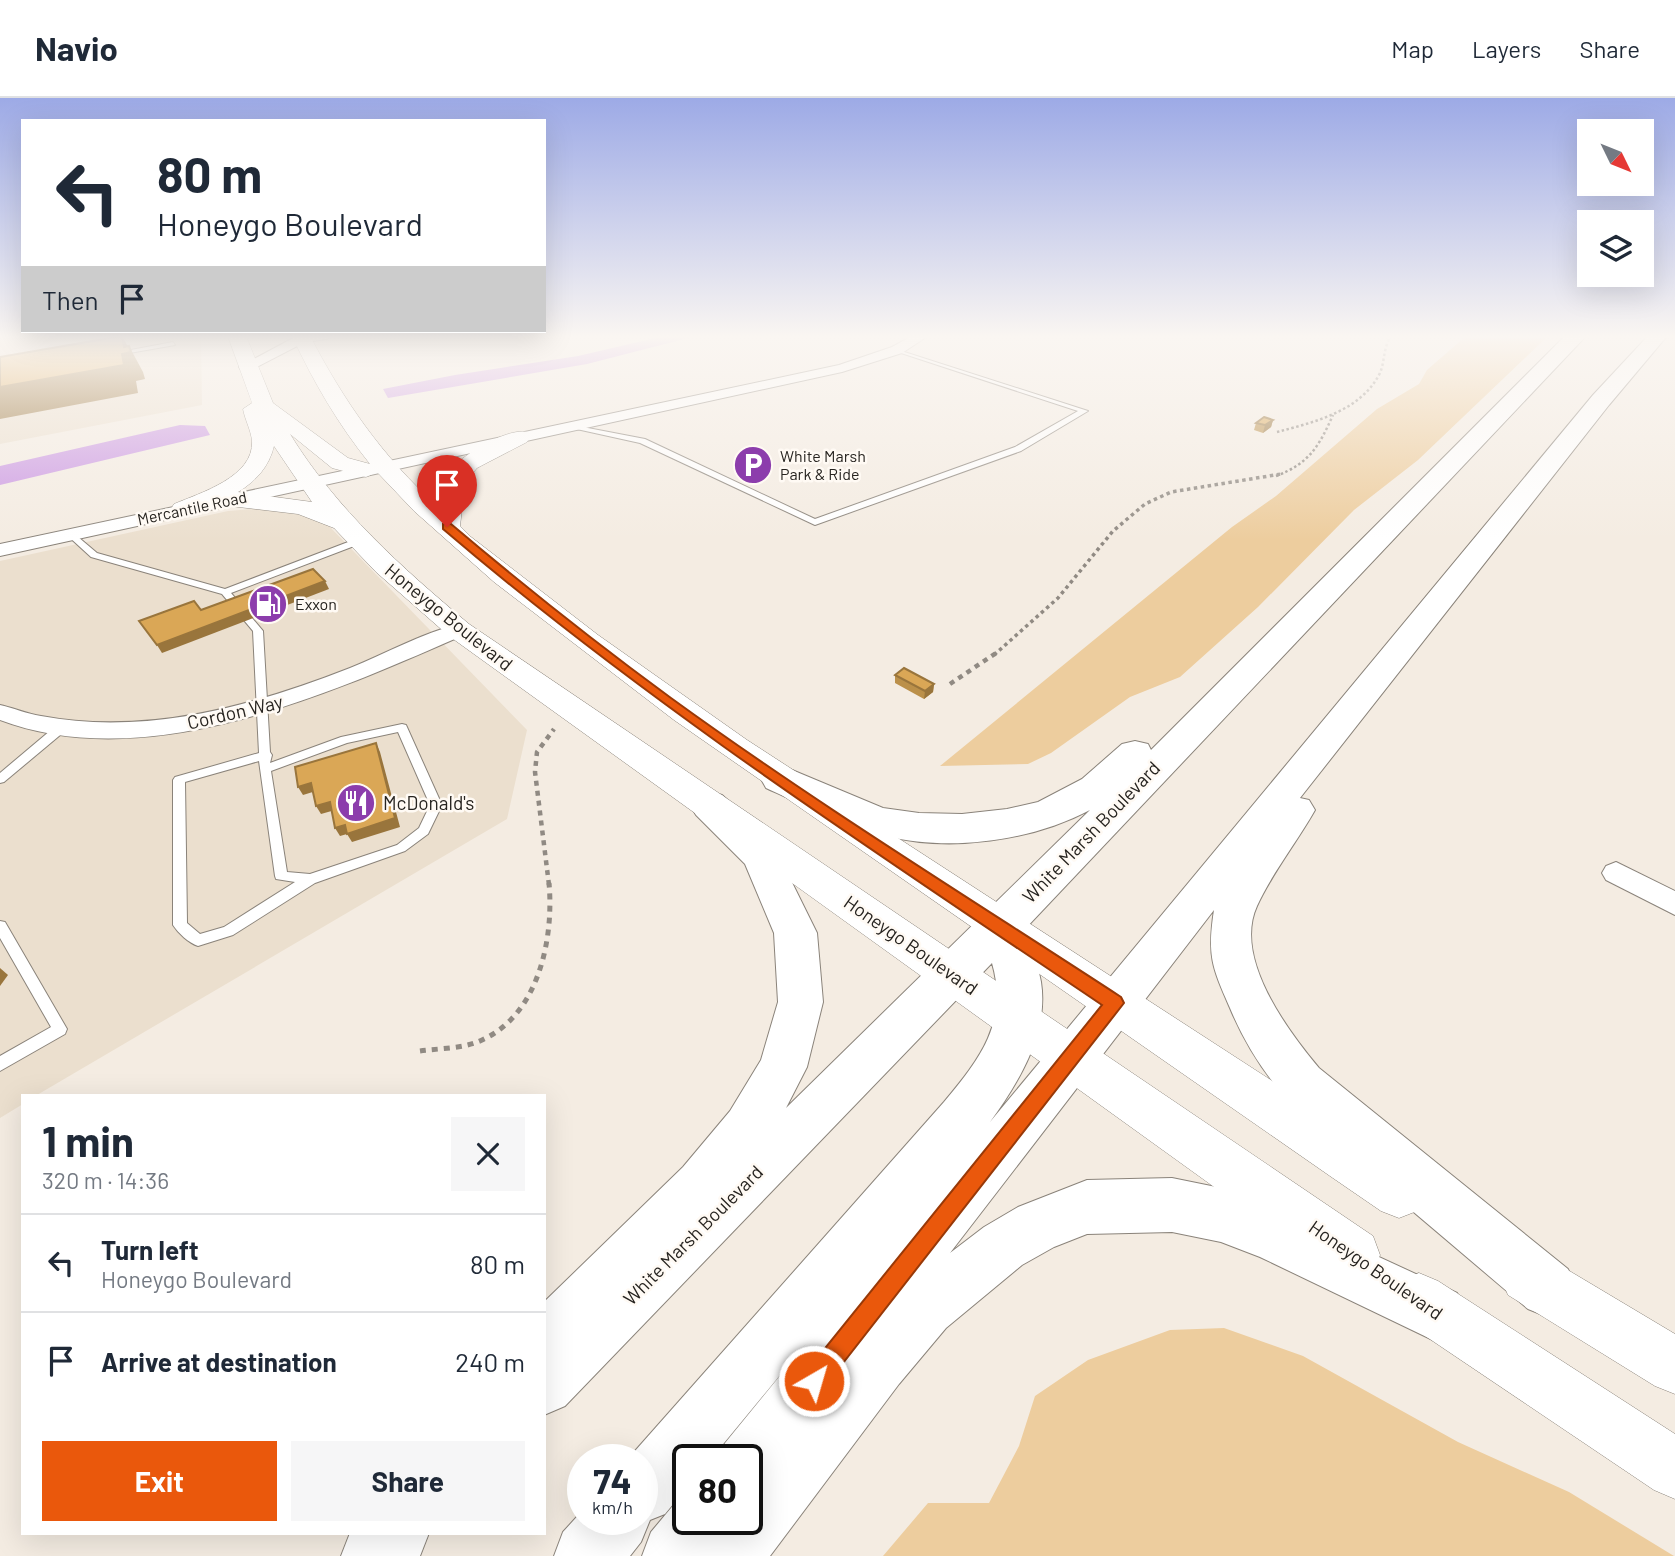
<!DOCTYPE html>
<meta charset="utf-8">
<style>
body{margin:0;font-family:Barlow,sans-serif;background:#f6f6f7;color:#1f2937;height:100vh;display:flex;flex-direction:column;font-size:26px;white-space:nowrap}
*{box-sizing:border-box;margin:0}
p{font-size:23px;color:#747a83}
.icon{flex:none;width:38px;height:38px;fill:none;stroke:currentColor;stroke-width:2;stroke-linecap:round;stroke-linejoin:round}
.map{position:relative;flex:1;overflow:hidden}
.details{position:absolute;left:21px;top:996px;width:525px;height:441px;display:flex;flex-direction:column;background:#fff;border-radius:0px;box-shadow:0 7px 28px #0002}
.details>*{flex:none}
.banner{position:absolute;left:21px;top:21px;width:525px;height:214px;border-radius:0px;box-shadow:0 7px 28px #0002;background:#fff;color:#1f2937;overflow:hidden}
.needle{width:46px;rotate:133deg}
.controls{position:absolute;left:1577px;top:21px;display:grid;gap:14px}
.controls a{display:grid;place-items:center;width:77px;height:77px;border-radius:0px;background:#fff;box-shadow:0 7px 28px #0002;font-size:35px}
.speed{position:absolute;left:567px;top:1346px;display:flex;gap:14px;font-size:35px;font-weight:700;text-align:center}
.speed>*{display:grid;place-content:center;width:91px;height:91px;border-radius:50%;background:#fff;box-shadow:0 7px 28px #0002;line-height:1}
.speed small{font-size:18px;font-weight:400}
.speed .limit{border:4px solid #111;border-radius:10px;background:#fff;color:#111}
.pin{position:absolute;display:grid;place-items:center;width:60px;height:60px;color:#fff;margin:-72px -30px;border-radius:50% 50% 50% 0;rotate:-45deg;box-shadow:0 0 7px #0007}
.pin .icon{rotate:45deg}
.me{position:absolute;width:77px;margin:-38px;rotate:38deg;stroke-linejoin:round;filter:drop-shadow(0 0 5px #0008)}
.turn{display:flex;align-items:center;gap:24px;height:147px;padding:0 21px;font-size:32px}
.turn .icon{width:91px;height:91px;stroke-width:2.5}
.turn b{display:block;font-size:49px;line-height:60px}
.then{display:flex;align-items:center;height:66px;padding:0 21px;background:#0003;gap:14px;font-size:26px}
.round{display:grid;place-items:center;flex:none;width:74px;height:74px;border-radius:0px;background:#f6f6f7}
.overview{display:flex;align-items:center;justify-content:space-between;height:119px;padding:0 21px}
h1{font-size:42px;font-weight:700;line-height:52px}
.cta{display:flex;gap:14px;margin-top:auto;padding:14px 21px}
.cta a{flex:1;height:80px;border-radius:0px;background:#ea580c;color:#fff;font-size:28px;font-weight:700;line-height:80px;text-align:center}
.cta a+a{background:#f6f6f7;color:#1f2937}
ul{padding:0;list-style:none}
li{display:flex;align-items:center;gap:21px;height:98px;padding:0 21px;border-top:2px solid #e0e1e3}
li div{flex:1}
li b{display:block;font-size:26px}
li em{font-style:normal}
header{display:flex;align-items:center;gap:42px;box-sizing:border-box;height:98px;padding:0 35px;background:#fff;border-bottom:2px solid #e0e1e3}
header strong{font-size:33px}
nav{display:flex;gap:38px;margin-inline-start:auto;font-size:24px}
.map>svg:first-child{display:block}
.built{fill:#ebdfce}
.green{fill:#edcd9e}
.water{fill:#cc9ae3}
.lines{fill:none;stroke-linecap:round;stroke-linejoin:round}
.lane-casing{stroke:#8a837a;stroke-width:2}
.street-casing{stroke:#8a837a;stroke-width:2}
.secondary-casing{stroke:#8a837a;stroke-width:1}
.highway-casing{stroke:#8a837a;stroke-width:2}
.path-far3{stroke:#908a83;stroke-width:2.5;stroke-dasharray:2.5 2.5;stroke-linecap:butt}
.path-far2{stroke:#908a83;stroke-width:3.5;stroke-dasharray:3.5 3.5;stroke-linecap:butt}
.path-far1{stroke:#908a83;stroke-width:4.5;stroke-dasharray:5 5;stroke-linecap:butt}
.path{stroke:#908a83;stroke-width:5;stroke-dasharray:6 6;stroke-linecap:butt}
.lane{fill:#fff;fill-rule:evenodd}
.street{fill:#fff;fill-rule:evenodd}
.secondary{fill:#fff;fill-rule:evenodd}
.highway{fill:#fff;fill-rule:evenodd}
.wall{fill:#bb904a}
.shaded-wall{fill:#99753c}
.building{fill:#daa756;stroke:#99753c;stroke-width:2}
.route{fill:#ea580c;stroke:#983908;stroke-width:2}
.labels{text-anchor:middle;stroke-width:5;stroke-linejoin:round;paint-order:stroke}
.far-poi-label{font-size:16px;fill:#272420;stroke:#fffaf4;text-anchor:start}
.far-street-label{font-size:16px;fill:#272420;stroke:#fffaf4}
.street-label{font-size:19px;fill:#272420;stroke:#fffaf4}
.poi-label{font-size:19px;fill:#272420;stroke:#fffaf4;text-anchor:start}
</style>
<header>
<strong>Navio</strong>
<nav><a>Map</a><a>Layers</a><a>Share</a></nav>
</header>
<div class="map">
<svg width="1675" height="1458" viewBox="0 0 1675 1458">
<rect width="100%" height="100%" fill="#f4ece2"/>
<!-- built -->
<g class="built">
<path d="M 0,238 L 201,238 L 202,307 L 0,346 Z"/>
<path d="M 253,411 L 284,412 L 316,421 L 330,429 L 527,632 L 507,721 L 37,997 L 23,998 L 23,1006 L 0,1020 L 0,463 L 228,413 Z"/>
</g>
<!-- green -->
<g class="green">
<path d="M 1466,238 L 1548,238 L 1418,362 L 1354,412 L 1258,509 L 1180,579 L 1130,599 L 1051,655 L 1028,666 L 940,668 L 1232,429 L 1276,398 L 1377,311 L 1419,286 L 1427,272 Z"/>
<path d="M 1224,1230 L 1303,1258 L 1458,1344 L 1569,1394 L 1674,1458 L 883,1458 L 928,1405 L 989,1405 L 1019,1348 L 1035,1298 L 1088,1262 L 1170,1232 Z"/>
</g>
<!-- water -->
<g class="water">
<path d="M 664,238 L 696,238 L 587,266 L 388,300 L 383,291 L 455,277 L 578,258 Z"/>
<path d="M 180,327 L 205,328 L 210,337 L 0,387 L 0,368 Z"/>
</g>
<g class="lines">
<!-- lane casing -->
<g class="lane-casing">
<g id="lane">
<path d="M 173,244 L 175,247 L 118,257 L 115,255 Z"/>
<path d="M 895,251 L 1088,313 L 1021,353 L 815,427 L 640,345 L 563,328 L 567,326 L 645,341 L 815,421 L 1015,349 L 1078,313 L 895,253 Z"/>
<path d="M 71,433 L 97,455 L 225,491 L 356,441 L 362,441 L 362,445 L 231,495 L 263,533 L 270,654 L 272,657 L 270,665 L 341,639 L 402,626 L 406,627 L 442,707 L 428,736 L 405,753 L 315,785 L 233,837 L 198,848 C 189,845 178,835 173,827 L 173,682 L 175,679 L 259,655 L 253,533 L 222,496 L 91,459 L 68,438 L 67,436 ZM 398,634 L 430,707 L 419,730 L 397,747 L 310,776 L 287,774 L 271,673 L 347,645 ZM 259,663 L 275,778 L 276,781 L 295,784 L 224,829 L 200,836 L 187,825 L 185,684 Z"/>
<path d="M 61,626 L 67,630 L 65,633 L 4,684 L 0,685 L 0,675 L 57,627 Z"/>
<path d="M 0,823 L 5,824 L 67,931 L 65,936 L 0,973 L 0,958 L 51,929 L 0,840 Z"/>
</g>
</g>
<!-- street casing -->
<g class="street-casing">
<g id="street">
<path d="M 297,238 L 329,238 L 327,241 L 305,244 L 251,272 L 241,272 L 239,269 Z"/>
<path d="M 912,238 L 928,238 L 902,255 L 842,274 L 0,458 L 0,446 L 839,267 L 892,249 Z"/>
<path d="M 459,526 L 466,528 L 470,532 L 466,536 C 331,595 148,678 0,622 L 0,607 C 14,610 27,616 41,618 C 146,638 253,608 350,570 C 385,556 422,535 459,526 Z"/>
<path d="M 1616,764 L 1675,793 L 1675,817 L 1606,782 L 1602,775 L 1606,768 Z"/>
</g>
</g>
<!-- secondary casing -->
<g class="secondary-casing">
<g id="secondary">
<path d="M 228,238 L 246,238 L 273,305 L 348,360 L 370,366 C 338,326 314,285 292,238 L 310,238 C 344,303 382,358 437,408 C 439,400 438,388 442,381 C 453,362 506,329 527,334 L 530,339 L 527,344 L 477,370 L 465,384 L 460,428 L 471,439 L 598,537 L 747,642 L 1417,1077 L 1424,1095 L 1417,1113 L 1399,1120 L 1381,1113 L 1330,1078 L 674,622 L 494,484 L 414,413 L 377,374 L 366,379 L 332,370 L 290,336 C 337,412 401,469 469,526 L 1373,1138 L 1380,1157 L 1373,1176 L 1354,1183 L 1335,1176 L 449,538 L 376,474 L 334,430 L 298,416 L 230,408 L 220,404 C 205,411 190,420 174,416 L 171,411 L 174,406 C 200,395 254,379 252,343 C 251,332 245,322 243,311 L 252,305 ZM 274,348 L 312,404 L 238,394 C 256,383 269,369 274,348 Z"/>
<path d="M 1527,1151 L 1546,1159 L 1675,1236 L 1675,1296 L 1655,1288 L 1508,1197 L 1500,1178 L 1508,1159 Z"/>
<path d="M 1419,1175 L 1438,1183 L 1675,1336 L 1675,1401 L 1654,1392 L 1400,1221 L 1392,1202 L 1400,1183 Z"/>
</g>
</g>
<!-- highway casing -->
<g class="highway-casing">
<g id="highway">
<path d="M 1565,238 L 1586,238 L 1024,832 C 1030,849 1038,866 1041,884 C 1049,935 1019,984 990,1024 L 1593,297 L 1648,238 L 1667,238 L 1609,307 L 1300,700 L 1309,702 L 1315,712 C 1297,744 1272,775 1257,808 C 1233,860 1288,933 1319,970 L 1568,1171 L 1576,1191 L 1568,1211 L 1548,1219 L 1528,1211 C 1484,1174 1441,1137 1397,1100 C 1326,1040 1267,999 1230,910 C 1212,869 1207,858 1214,812 L 950,1155 L 984,1129 L 1018,1109 L 1087,1082 L 1172,1080 L 1221,1090 L 1275,1111 L 1457,1195 L 1466,1215 L 1457,1235 L 1437,1244 L 1260,1159 L 1221,1144 L 1172,1134 L 1087,1136 L 1054,1149 L 1022,1167 L 946,1230 L 899,1286 L 770,1458 L 642,1458 L 651,1434 L 681,1398 L 688,1395 L 688,1421 L 747,1421 L 747,1362 L 718,1362 L 725,1345 L 809,1242 L 710,1362 L 688,1362 L 688,1388 L 665,1416 L 650,1422 L 641,1444 L 630,1458 L 554,1458 L 563,1434 L 583,1412 L 583,1421 L 642,1421 L 642,1362 L 627,1362 L 944,1004 C 980,961 1009,924 992,865 L 565,1308 L 544,1317 L 544,1204 L 683,1069 L 730,1013 L 761,962 L 778,904 L 774,835 L 745,766 L 696,717 L 690,707 L 696,697 L 709,694 L 722,697 L 771,742 L 817,835 L 823,904 L 807,969 L 786,1010 L 1090,712 C 1031,743 951,754 886,738 C 844,727 805,708 766,690 L 761,681 L 766,672 L 779,668 L 792,672 L 883,710 L 919,715 L 962,716 L 1007,711 L 1038,704 L 1082,681 L 1122,646 L 1135,643 L 1148,646 L 1151,652 Z"/>
<path d="M 350,1435 L 429,1435 L 420,1458 L 341,1458 Z"/>
</g>
</g>
<!-- path-far3 -->
<g class="path-far3">
<path d="M 1277,334 C 1315,324 1361,313 1380,275 C 1385,263 1383,250 1391,238"/>
<path d="M 1276,378 C 1310,365 1319,348 1333,317"/>
</g>
<!-- path-far2 -->
<path class="path-far2" d="M 994,557 L 1058,500 L 1113,433 L 1145,406 L 1171,394 L 1281,376"/>
<!-- path-far1 -->
<g class="path-far1">
<path d="M 950,586 L 996,555"/>
<path d="M 549,787 L 535,674 L 537,654 L 554,631"/>
</g>
<!-- path -->
<path class="path" d="M 420,953 C 441,950 465,951 484,941 C 539,915 554,840 549,785"/>
<!-- lane -->
<use href="#lane" class="lane"/>
<!-- street -->
<use href="#street" class="street"/>
<!-- secondary -->
<use href="#secondary" class="secondary"/>
<!-- highway -->
<use href="#highway" class="highway"/>
</g>
<!-- wall -->
<g class="wall">
<path d="M 1273,322 L 1271,329 L 1263,335 L 1254,332 L 1256,325 Z"/>
<path d="M 895,577 L 934,586 L 933,594 L 924,601 L 895,585 Z"/>
</g>
<!-- shaded-wall -->
<g class="shaded-wall">
<path d="M 122,238 L 131,254 L 129,248 L 143,274 L 145,281 L 136,283 L 138,295 L 0,321 L 0,289 L 122,256 Z"/>
<path d="M 1273,322 L 1271,329 L 1263,335 L 1265,327 Z"/>
<path d="M 325,483 L 329,491 L 162,555 L 157,547 Z"/>
<path d="M 934,586 L 933,594 L 924,601 L 925,593 Z"/>
<path d="M 376,645 L 380,654 L 400,729 L 352,744 L 347,736 L 340,738 L 335,730 L 345,727 Z"/>
<path d="M 311,685 L 316,693 L 303,697 L 298,689 Z"/>
<path d="M 330,704 L 335,712 L 321,716 L 316,708 Z"/>
<path d="M 0,870 L 8,877 L 0,888 Z"/>
</g>
<!-- building -->
<g class="building">
<path d="M 122,238 L 124,249 L 129,248 L 131,254 L 122,256 L 124,267 L 0,289 L 0,259 Z"/>
<path d="M 1264,319 L 1273,322 L 1265,327 L 1256,325 Z"/>
<path d="M 313,471 L 325,483 L 157,547 L 139,523 L 194,503 L 201,512 Z"/>
<path d="M 904,570 L 934,586 L 925,593 L 895,577 Z"/>
<path d="M 376,645 L 395,720 L 347,736 L 345,727 L 335,730 L 330,704 L 316,708 L 311,685 L 298,689 L 295,669 Z"/>
</g>
<!-- sky -->
<linearGradient id="sky" x2="0" y2="1"><stop stop-color="#9daae6"/><stop offset="0.54" stop-color="#faf6f2"/><stop offset="1" stop-color="#faf6f2" stop-opacity="0"/></linearGradient>
<rect width="1675" height="442" fill="url(#sky)"/>
<!-- route -->
<path class="route" d="M 443,426 L 451,426 C 523,487 596,545 671,600 C 817,706 971,801 1121,899 L 1124,905 L 822,1292 L 814,1296 L 805,1292 L 801,1283 L 805,1275 L 1102,907 C 877,755 650,608 443,431 Z"/>
<!-- icons -->
<defs>
<g id="parking-disc" transform="scale(2.0125)"><circle r="9.5" fill="#8c3dac" stroke="#fffaf4"/><path d="M-3.5-5.5H1a3.5 3.5 0 0 1 0 7H-1V5.5H-3.5ZM-1-3.4V-.6H.8a1.4 1.4 0 0 0 0-2.8Z" fill="#fff"/></g>
<g id="fuel-disc" transform="scale(2.0125)"><circle r="9.5" fill="#8c3dac" stroke="#fffaf4"/><path d="M-5.5-6h7V0h2V4h1.3V-2.5L3-4.5l.8-.8L6-3V5H2.5V1h-1V6h-7ZM-4.2-4.7v3.2H.2V-4.7Z" fill="#fff"/></g>
<g id="restaurant-disc" transform="scale(2.0125)"><circle r="9.5" fill="#8c3dac" stroke="#fffaf4"/><path d="M-5-6h1v4h1v-4h1v4h1v-4h1v5L-1.5 .5V6h-2V.5L-5-1ZM5-6V6H3V1.5H1.5Q1.5-4 5-6Z" fill="#fff"/></g>
</defs>
<g fill-rule="evenodd">
<use href="#parking-disc" x="753" y="367"/>
<use href="#fuel-disc" x="268" y="506"/>
<use href="#restaurant-disc" x="356" y="705"/>
</g>
<g class="labels">
<!-- far-poi labels -->
<g class="far-poi-label">
<text x="780" y="364">White Marsh<tspan x="780" dy="18">Park &amp; Ride</tspan></text>
<text x="295" y="512">Exxon</text>
</g>
<!-- far-street labels -->
<g class="far-street-label">
<text transform="translate(192 410) rotate(-12)" y="6">Mercantile Road</text>
</g>
<!-- street labels -->
<g class="street-label">
<text transform="translate(449 519) rotate(39)" y="7">Honeygo Boulevard</text>
<text transform="translate(235 614) rotate(-13)" y="7">Cordon Way</text>
<text transform="translate(1091 734) rotate(-46)" y="7">White Marsh Boulevard</text>
<text transform="translate(911 847) rotate(35)" y="7">Honeygo Boulevard</text>
<text transform="translate(693 1137) rotate(-45)" y="7">White Marsh Boulevard</text>
<text transform="translate(1376 1172) rotate(35)" y="7">Honeygo Boulevard</text>
</g>
<!-- poi labels -->
<g class="poi-label">
<text x="383" y="712">McDonald's</text>
</g>
</g>
</svg>
<div class="controls">
<a><svg class="needle" viewBox="-14 -14 28 28"><path d="M0-13l5 13h-10z" fill="#e53935"/><path d="M0 13l5-13h-10z" fill="#747a83"/></svg></a>
<a><svg class="icon" aria-label="layers" viewBox="0 0 24 24"><path d="M12 4l9 5-9 5-9-5zM3 14l9 5 9-5"/></svg></a>
</div>
<div class="speed"><div>74<small>km/h</small></div><div class="limit">80</div></div>
<div class="pin" style="left:447px;top:429px;background:#d93025"><svg class="icon" aria-label="arrive" viewBox="0 0 24 24"><path d="M6 21V4h12l-3 4 3 4H6"/></svg></div>
<svg class="me" style="left:814px;top:1283px" viewBox="-20 -20 40 40"><circle r="17" fill="#ea580c" stroke="#fff" stroke-width="3"/><path d="M0-11L8 9 0 5-8 9z" fill="#fff"/></svg>
<div class="banner">
<div class="turn"><svg class="icon" aria-label="left" viewBox="0 0 24 24"><path d="M17 20v-9H6M10 6l-5 5 5 5"/></svg><div><b>80 m</b>Honeygo Boulevard</div></div>
<div class="then">Then<svg class="icon" aria-label="arrive" viewBox="0 0 24 24"><path d="M6 21V4h12l-3 4 3 4H6"/></svg></div>
</div>
<section class="details">
<div class="overview"><div><h1>1 min</h1><p>320 m · 14:36</p></div><a class="round"><svg class="icon" aria-label="close" viewBox="0 0 24 24"><path d="M6 6l12 12M18 6L6 18"/></svg></a></div>
<ul>
<li><svg class="icon" aria-label="left" viewBox="0 0 24 24"><path d="M17 20v-9H6M10 6l-5 5 5 5"/></svg><div><b>Turn left</b><p>Honeygo Boulevard</p></div><em>80 m</em></li>
<li><svg class="icon" aria-label="arrive" viewBox="0 0 24 24"><path d="M6 21V4h12l-3 4 3 4H6"/></svg><div><b>Arrive at destination</b></div><em>240 m</em></li>
</ul>
<div class="cta"><a>Exit</a><a>Share</a></div>
</section>
</div>
